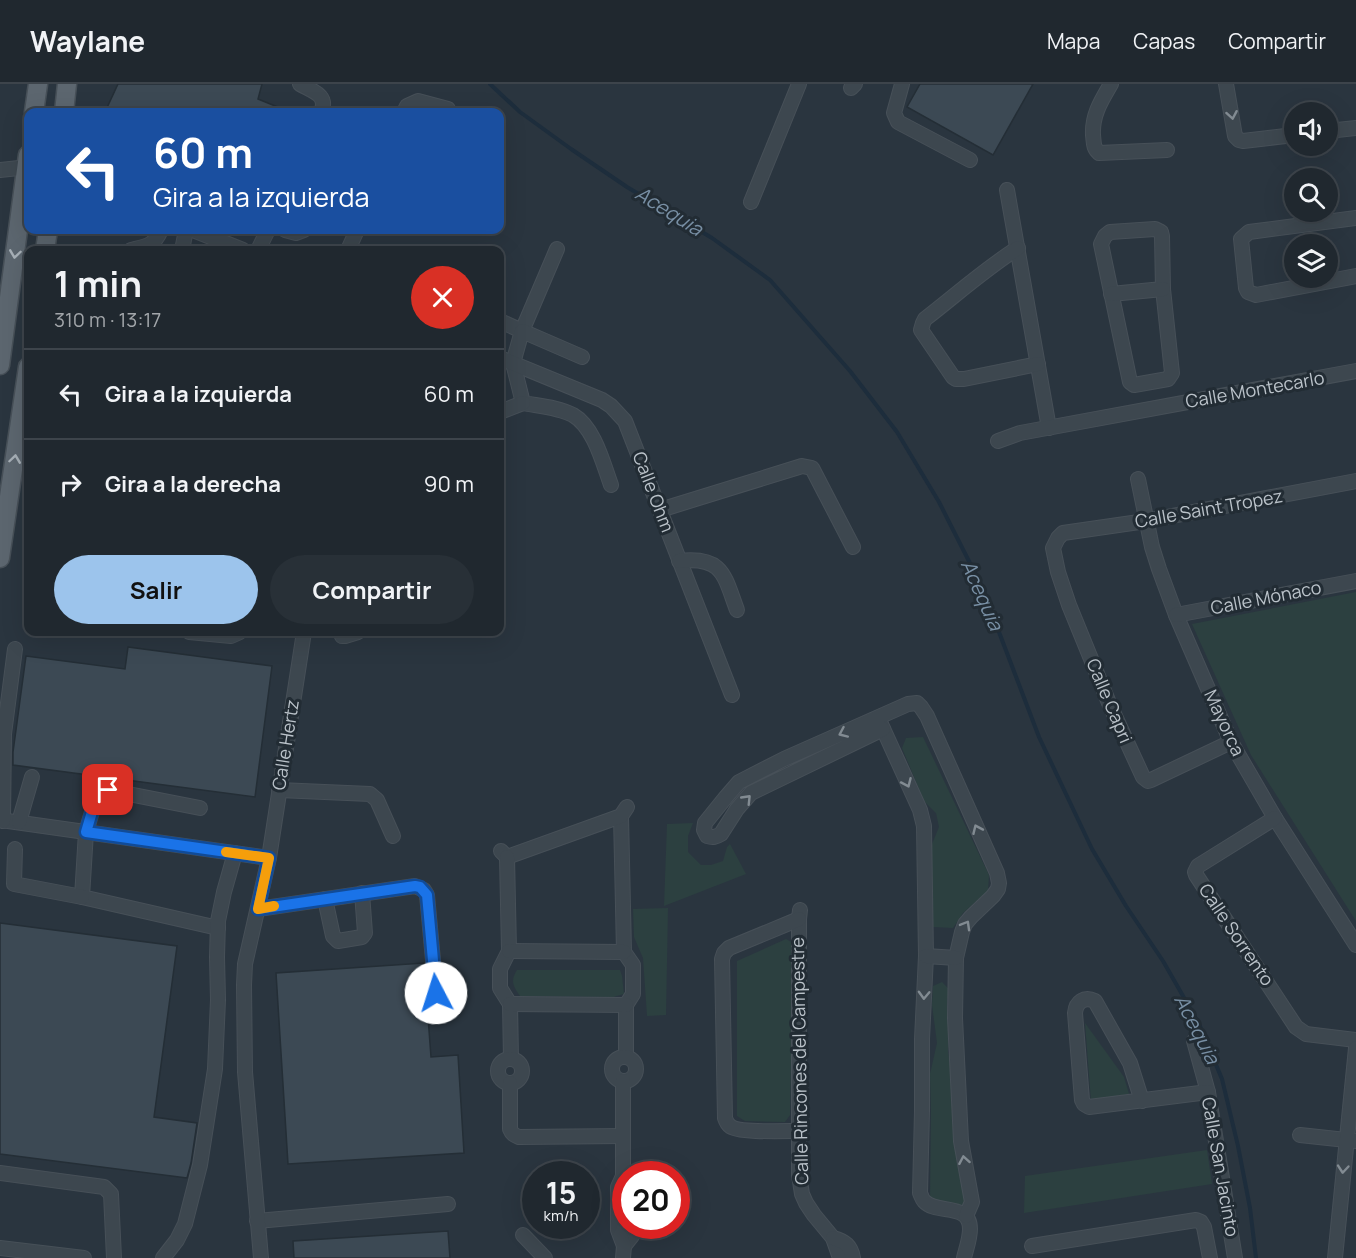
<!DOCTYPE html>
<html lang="es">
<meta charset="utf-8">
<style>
body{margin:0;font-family:Manrope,sans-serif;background:#283037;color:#f1f3f6;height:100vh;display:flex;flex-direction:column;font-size:22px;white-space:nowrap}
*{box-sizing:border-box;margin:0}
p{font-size:20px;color:#a2a6aa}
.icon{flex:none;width:33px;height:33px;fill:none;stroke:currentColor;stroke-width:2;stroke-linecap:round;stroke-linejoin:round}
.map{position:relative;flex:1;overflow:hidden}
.drawer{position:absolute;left:24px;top:162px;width:480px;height:390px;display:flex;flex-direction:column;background:#20282f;border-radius:12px;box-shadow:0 6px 24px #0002,0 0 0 2px #3d444b}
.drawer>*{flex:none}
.hud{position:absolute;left:24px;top:24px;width:480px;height:126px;border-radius:12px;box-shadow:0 6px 24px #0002,0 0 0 2px #3d444b;background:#1a4fa0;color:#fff;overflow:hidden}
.fabs{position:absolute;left:1284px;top:18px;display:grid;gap:12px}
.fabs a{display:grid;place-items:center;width:54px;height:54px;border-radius:50%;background:#20282f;box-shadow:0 6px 24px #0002,0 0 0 2px #3d444b;font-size:30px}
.speed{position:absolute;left:522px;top:1077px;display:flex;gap:12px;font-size:30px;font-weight:700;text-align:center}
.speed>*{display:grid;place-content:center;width:78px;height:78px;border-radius:50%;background:#20282f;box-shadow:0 6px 24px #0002,0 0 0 2px #3d444b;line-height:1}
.speed small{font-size:15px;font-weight:400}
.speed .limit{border:9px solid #d22;background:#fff;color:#111}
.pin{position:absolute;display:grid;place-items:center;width:51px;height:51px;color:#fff;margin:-26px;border-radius:12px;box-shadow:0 3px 9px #0006}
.me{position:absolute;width:66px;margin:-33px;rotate:355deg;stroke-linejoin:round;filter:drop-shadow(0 0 4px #0008)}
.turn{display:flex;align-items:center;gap:21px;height:126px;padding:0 30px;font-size:27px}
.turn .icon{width:78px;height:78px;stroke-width:2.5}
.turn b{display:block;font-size:42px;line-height:51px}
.round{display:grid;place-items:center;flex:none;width:63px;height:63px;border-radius:32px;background:#283037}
.overview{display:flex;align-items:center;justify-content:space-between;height:102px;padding:0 30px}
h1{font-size:36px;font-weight:700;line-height:45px}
.cta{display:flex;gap:12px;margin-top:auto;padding:12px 30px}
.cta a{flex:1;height:69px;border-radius:36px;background:#9cc4ec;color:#111;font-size:24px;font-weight:700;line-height:69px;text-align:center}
.cta a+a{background:#283037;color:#f1f3f6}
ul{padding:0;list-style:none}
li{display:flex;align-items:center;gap:18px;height:90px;padding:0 30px;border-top:2px solid #3d444b}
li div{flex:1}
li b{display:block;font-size:22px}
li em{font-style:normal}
header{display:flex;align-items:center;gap:36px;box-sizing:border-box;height:84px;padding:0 30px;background:#20282f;border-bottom:2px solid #3d444b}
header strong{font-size:28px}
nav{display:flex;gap:33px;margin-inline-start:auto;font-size:21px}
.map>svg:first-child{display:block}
.green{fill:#2c4040}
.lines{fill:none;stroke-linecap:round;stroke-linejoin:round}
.stream{stroke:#1d2d3c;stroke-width:4}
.building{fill:#3c4954;stroke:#242e36;stroke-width:1.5}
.minor-casing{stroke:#475058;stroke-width:16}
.major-casing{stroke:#475058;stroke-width:21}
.minor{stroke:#3d474f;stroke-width:14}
.major{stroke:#5c666f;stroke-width:18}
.oneway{stroke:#828b92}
.oneway2{stroke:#a7b0b7}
.route-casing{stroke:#114b97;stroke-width:15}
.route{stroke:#1a73e8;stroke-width:10}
.slow{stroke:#f59e0b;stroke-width:10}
.labels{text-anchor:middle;stroke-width:6;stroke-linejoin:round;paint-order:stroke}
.street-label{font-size:18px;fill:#bac2c9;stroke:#222c34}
.water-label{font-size:20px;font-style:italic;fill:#788fa4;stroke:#222c34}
</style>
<header>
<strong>Waylane</strong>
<nav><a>Mapa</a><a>Capas</a><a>Compartir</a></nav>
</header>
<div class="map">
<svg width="1356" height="1174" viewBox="0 0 1356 1174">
<rect width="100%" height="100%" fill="#2a353f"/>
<!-- green -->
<g class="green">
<path d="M 1356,508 L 1356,837 L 1251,671 L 1192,540 Z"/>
<path d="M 923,653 L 989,791 L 988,807 L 963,829 L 953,844 L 933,843 L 930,765 L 939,743 L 936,729 L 924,717 L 902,664 L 906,654 Z"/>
<path d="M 693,739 L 688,752 L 688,768 L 701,781 L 711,781 L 723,777 L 727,763 L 730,760 L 746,790 L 664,822 L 667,740 Z"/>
<path d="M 668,824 L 666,931 L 647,932 L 643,874 L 634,853 L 633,825 Z"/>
<path d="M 786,855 L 793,859 L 790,1031 L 785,1038 L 745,1037 L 737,1032 L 737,877 Z"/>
<path d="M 517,886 L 620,886 L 622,892 L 624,910 L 613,913 L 520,912 C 513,902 510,897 517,886 Z"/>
<path d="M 942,898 L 949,905 L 947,920 L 949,951 L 948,968 L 954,1004 L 967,1119 L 958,1122 L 930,1117 L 931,1027 L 930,990 L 937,959 L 932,921 L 933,902 Z"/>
<path d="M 1085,939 L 1124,993 L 1129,1010 L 1091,1017 Z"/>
<path d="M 1207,1066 L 1212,1100 L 1024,1129 L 1025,1092 Z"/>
</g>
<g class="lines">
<!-- stream -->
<path class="stream" d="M 490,0 L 520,28 L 571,65 L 627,103 L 712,154 L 770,196 L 850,287 L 897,348 L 939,418 L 981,501 L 1039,653 L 1092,765 L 1126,822 L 1163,877 L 1199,940 L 1222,995 L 1238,1062 L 1250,1124 L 1256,1174"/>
</g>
<!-- building -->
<g class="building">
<path d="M 118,0 L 262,0 L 258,15 L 290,28 L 105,28 Z"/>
<path d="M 920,0 L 1033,0 L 993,71 L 907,23 Z"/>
<path d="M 128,563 L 272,582 L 255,713 L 13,681 L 13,668 L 26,572 L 125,585 Z"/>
<path d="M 0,839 L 177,862 L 154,1033 L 197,1039 L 191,1079 L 187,1094 L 0,1070 Z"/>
<path d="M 424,879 L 431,973 L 458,971 L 464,1069 L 288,1080 L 276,889 Z"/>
<path d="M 448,1147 L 450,1174 L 294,1174 L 293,1157 Z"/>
</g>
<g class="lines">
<!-- minor casing -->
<g class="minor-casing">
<g id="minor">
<path d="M 300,0 C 312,7 329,11 321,28"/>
<path d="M 902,0 L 894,29 L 898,38 L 970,76"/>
<path d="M 1111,0 C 1101,17 1092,31 1093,51 C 1094,59 1093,64 1099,69 L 1167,66"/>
<path d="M 1226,0 L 1235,52 L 1239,56 L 1243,57 L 1294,51"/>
<path d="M 851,4 L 855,0"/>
<path d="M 404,28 L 407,22 L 418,17 L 448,25"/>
<path d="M 1328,47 L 1356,44"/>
<path d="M 0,86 L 28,83"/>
<path d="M 1007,106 L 1049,344"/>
<path d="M 751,118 L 799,0"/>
<path d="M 1356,134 L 1249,148 L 1241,155 L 1246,204 L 1248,208 L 1256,211 L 1356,192"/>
<path d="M 1155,145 L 1161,148 L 1162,152 L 1163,205 L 1172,289 L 1168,295 L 1134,301 L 1130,298 L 1101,160 L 1105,152 L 1110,148 Z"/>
<path d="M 193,146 L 243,166"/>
<path d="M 285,146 L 296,149 L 304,146"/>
<path d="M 1018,164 C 985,185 956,211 925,235 L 923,239 L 921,246 L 953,293 L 956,295 L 964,295 L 1038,280"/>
<path d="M 131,166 C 147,162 154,162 161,146"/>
<path d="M 182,166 L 186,146"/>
<path d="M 258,166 L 268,146"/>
<path d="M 348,166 L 357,146"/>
<path d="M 1111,210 L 1163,205"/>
<path d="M 500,237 L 522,247 L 557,165"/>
<path d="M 582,273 L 522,247 L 513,279 L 523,319 C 539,322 558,323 573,331 C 594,343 603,379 611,401"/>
<path d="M 500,274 L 602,316 L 611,322 L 625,337 L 732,611"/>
<path d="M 500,328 L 523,319"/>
<path d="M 998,357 L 1020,349 L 1356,287"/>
<path d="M 1138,395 L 1152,463 L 1159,485 L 1176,531 L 1231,658 L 1275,734 L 1356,861"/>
<path d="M 660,426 L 802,382 L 812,384 L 853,463"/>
<path d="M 679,477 C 723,472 724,491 737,526"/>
<path d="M 1176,531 L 1356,497"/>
<path d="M 189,548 L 231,552 L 240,548"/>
<path d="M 340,548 L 342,552 L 345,552 L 358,548"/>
<path d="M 880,638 L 920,726 L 924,742 L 926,872 L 922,955 L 922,1027 L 920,1109 C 921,1111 922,1115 924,1117 C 936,1131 970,1118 970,1145 C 970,1155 966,1165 964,1174"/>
<path d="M 883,645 L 751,709 L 737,725 L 721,750 C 716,753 713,754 707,752 L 704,746 L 705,739 L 726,713 L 739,698 L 784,675 L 908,620 L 917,619 L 921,623 L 927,632 L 997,789 L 999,799 L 998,805 L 993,812 L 971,833 L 965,840 L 962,848 L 956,874 L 955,934 L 961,1057 L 972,1118 L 966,1132"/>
<path d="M 1231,658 L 1151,696 L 1148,697 L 1143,693 L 1109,619 L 1069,521 L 1058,488 L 1053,464 L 1058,454 L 1063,449 L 1146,437 L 1356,397"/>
<path d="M 279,706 L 370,710 L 377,716 L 393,752"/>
<path d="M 200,724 L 108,706 L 104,707 L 97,711 L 86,748 L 82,813 L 218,844"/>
<path d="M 621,732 L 624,868 L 633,881 L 633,910 L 626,921 L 626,973"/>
<path d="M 1275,734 L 1198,782 L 1195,788 L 1196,791 L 1296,943 L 1306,950 L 1356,956"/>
<path d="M 0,736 L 269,774"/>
<path d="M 3,737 L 4,650 L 15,565"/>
<path d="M 19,738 L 32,693"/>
<path d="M 15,765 L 14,800 L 82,813"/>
<path d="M 501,767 L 507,773 L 621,732 L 627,723"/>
<path d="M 507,773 L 509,867 L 500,885 L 500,904 L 510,920 L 511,975"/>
<path d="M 325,815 L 333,852 L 338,857 L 362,853 L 365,849 L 362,809"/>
<path d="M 258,825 L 415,802 L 424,806 L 427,811 L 436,909"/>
<path d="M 800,826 L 799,835 L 799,1091 L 802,1110 L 806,1119 L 814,1131 L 833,1154 L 840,1174"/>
<path d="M 799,835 L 729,864 L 724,869 L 722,875 L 725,1034 C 726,1037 727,1040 730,1042 C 737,1049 786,1047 799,1047"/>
<path d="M 509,867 L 624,868"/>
<path d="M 926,872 L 956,874"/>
<path d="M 510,920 L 626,921"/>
<path d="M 1194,957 L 1208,1008 L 1235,1174"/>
<circle cx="624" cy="985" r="12"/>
<circle cx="510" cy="987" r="12"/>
<path d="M 510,999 L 510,1045 C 512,1050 514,1051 519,1053 L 623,1052"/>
<path d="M 1142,1017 L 1130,979 L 1095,917 C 1084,912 1076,918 1075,929 L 1082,1016 L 1084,1020 L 1089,1023 L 1208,1008"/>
<path d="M 1300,1051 L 1356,1057"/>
<path d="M 0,1089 L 104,1103 L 111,1110 L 114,1174"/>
<path d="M 257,1137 L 448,1120"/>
<path d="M 523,1151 L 545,1174"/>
<path d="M 833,1154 C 845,1157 851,1162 853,1174"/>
<path d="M 624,1162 L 632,1152 L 634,1142"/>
<path d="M 1032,1162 L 1196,1136 L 1201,1138 L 1204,1143 L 1210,1174"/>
<path d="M 0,1164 L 84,1174"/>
<path d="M 163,1174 L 177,1156 L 185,1140 L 200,1081 L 215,985 L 218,916 L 217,873 L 218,837 L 224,808 L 235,769"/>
<path d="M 261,1174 L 245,988 L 244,901 L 245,880 L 269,774 L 304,548"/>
<path d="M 623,1174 L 624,1162 L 618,1146 L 618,1103 L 623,1092 L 623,997"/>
<path d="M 1335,1174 L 1356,964"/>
</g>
</g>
<!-- major casing -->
<g class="major-casing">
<g id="major">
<path d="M 34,28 L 38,0"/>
<path d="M 64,28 L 67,0"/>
<path d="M 45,166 L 48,146"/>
<path d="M 0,281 L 28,71"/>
<path d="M 0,474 L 28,283"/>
</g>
</g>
<!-- minor -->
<use href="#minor" class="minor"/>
<!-- major -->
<use href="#major" class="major"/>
</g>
<!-- one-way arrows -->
<defs><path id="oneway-chevron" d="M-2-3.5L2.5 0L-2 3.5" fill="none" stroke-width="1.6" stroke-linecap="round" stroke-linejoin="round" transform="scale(1.5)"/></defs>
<g class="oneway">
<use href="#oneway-chevron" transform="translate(1232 31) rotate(80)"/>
<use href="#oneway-chevron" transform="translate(843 649) rotate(156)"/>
<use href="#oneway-chevron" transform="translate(907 699) rotate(66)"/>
<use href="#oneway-chevron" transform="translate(747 715) rotate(-46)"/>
<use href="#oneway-chevron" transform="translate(977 745) rotate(-114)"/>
<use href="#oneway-chevron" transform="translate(966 841) rotate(-60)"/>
<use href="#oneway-chevron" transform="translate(924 911) rotate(92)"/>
<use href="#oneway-chevron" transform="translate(964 1076) rotate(-100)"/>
<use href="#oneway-chevron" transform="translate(1343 1085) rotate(95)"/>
</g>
<g class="oneway2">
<use href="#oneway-chevron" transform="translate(15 170) rotate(98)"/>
<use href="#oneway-chevron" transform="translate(15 375) rotate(-82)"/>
</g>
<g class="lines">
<!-- route casing -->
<g class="route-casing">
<path id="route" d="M 108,706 L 97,711 L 86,748 L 269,774 L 258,825 L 415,802 L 420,803 L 427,811 L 436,909"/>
</g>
<!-- route -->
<use href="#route" class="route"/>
<!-- slow -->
<path class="slow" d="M 226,768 L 269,774 L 258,825 L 274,822"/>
</g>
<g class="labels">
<!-- street labels -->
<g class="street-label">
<text transform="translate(1255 306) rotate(-10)" y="6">Calle Montecarlo</text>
<text transform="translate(653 408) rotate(69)" y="6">Calle Ohm</text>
<text transform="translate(1209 425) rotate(-10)" y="6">Calle Saint Tropez</text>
<text transform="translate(1266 514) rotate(-11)" y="6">Calle Mónaco</text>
<text transform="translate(1109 617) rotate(67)" y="6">Calle Capri</text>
<text transform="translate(1224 639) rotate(65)" y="6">Mayorca</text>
<text transform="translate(286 661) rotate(-81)" y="6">Calle Hertz</text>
<text transform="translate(1236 851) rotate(56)" y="6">Calle Sorrento</text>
<text transform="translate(800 977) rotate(-91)" y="6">Calle Rincones del Campestre</text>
<text transform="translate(1220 1083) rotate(80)" y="6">Calle San Jacinto</text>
</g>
<!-- water labels -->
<g class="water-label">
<text transform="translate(669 127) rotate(32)" y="7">Acequia</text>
<text transform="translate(982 511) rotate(66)" y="7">Acequia</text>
<text transform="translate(1197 945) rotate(63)" y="7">Acequia</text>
</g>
</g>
</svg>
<div class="fabs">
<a><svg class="icon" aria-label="sound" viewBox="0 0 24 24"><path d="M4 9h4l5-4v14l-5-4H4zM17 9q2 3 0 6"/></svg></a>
<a><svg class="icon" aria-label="search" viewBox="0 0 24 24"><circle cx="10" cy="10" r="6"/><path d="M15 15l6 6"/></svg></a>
<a><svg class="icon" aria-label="layers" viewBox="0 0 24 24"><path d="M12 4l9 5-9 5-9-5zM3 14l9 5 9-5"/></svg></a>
</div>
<div class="speed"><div>15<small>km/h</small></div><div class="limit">20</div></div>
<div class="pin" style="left:108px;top:706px;background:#d93025"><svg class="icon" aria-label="arrive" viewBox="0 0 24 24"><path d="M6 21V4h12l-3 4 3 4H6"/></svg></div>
<svg class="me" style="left:436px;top:909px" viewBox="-20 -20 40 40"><circle r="19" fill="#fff"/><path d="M0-13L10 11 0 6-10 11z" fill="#1a73e8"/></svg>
<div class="hud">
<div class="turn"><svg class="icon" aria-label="left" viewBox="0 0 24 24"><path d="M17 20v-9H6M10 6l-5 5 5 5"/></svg><div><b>60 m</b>Gira a la izquierda</div></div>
</div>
<section class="drawer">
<div class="overview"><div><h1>1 min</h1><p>310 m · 13:17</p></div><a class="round" style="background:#d93025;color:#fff"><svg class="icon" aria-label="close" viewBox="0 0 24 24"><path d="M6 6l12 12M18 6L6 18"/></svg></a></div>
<ul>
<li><svg class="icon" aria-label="left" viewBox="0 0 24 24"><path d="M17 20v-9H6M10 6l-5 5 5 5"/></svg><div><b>Gira a la izquierda</b></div><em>60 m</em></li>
<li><svg class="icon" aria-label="right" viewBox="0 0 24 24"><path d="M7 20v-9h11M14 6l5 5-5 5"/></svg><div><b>Gira a la derecha</b></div><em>90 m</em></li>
</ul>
<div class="cta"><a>Salir</a><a>Compartir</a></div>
</section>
</div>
